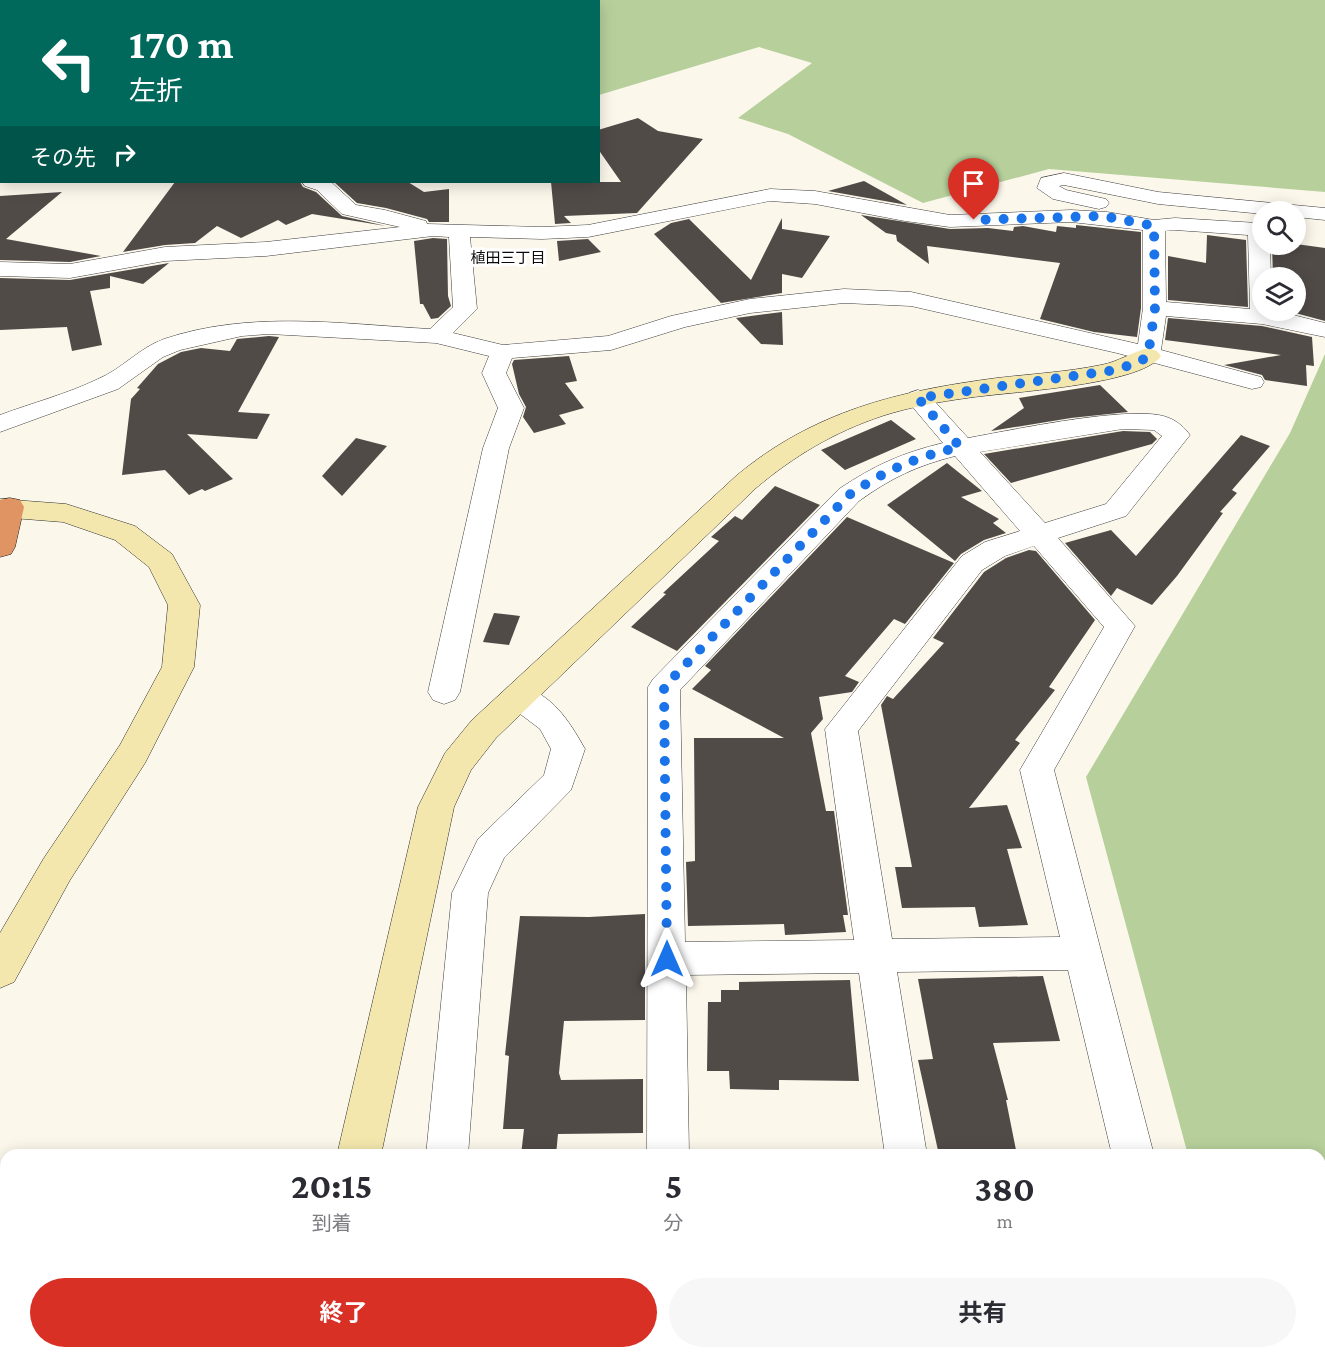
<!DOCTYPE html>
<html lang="ja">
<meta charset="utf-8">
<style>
body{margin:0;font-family:"Crimson Pro","Noto Sans JP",serif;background:#f7f7f7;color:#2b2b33;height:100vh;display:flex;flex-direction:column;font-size:22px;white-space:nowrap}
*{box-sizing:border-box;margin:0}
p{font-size:20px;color:#7c7c81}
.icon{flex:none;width:33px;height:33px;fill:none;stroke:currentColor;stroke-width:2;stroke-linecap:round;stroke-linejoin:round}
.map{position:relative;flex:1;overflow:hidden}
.sheet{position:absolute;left:0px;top:1149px;width:1326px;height:210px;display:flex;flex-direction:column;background:#fff;border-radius:18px 18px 0 0;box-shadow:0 3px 15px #0003}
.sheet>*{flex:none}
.guide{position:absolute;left:0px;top:0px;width:600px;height:183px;box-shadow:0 3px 15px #0003;background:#00695c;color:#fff;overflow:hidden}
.controls{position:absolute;left:1252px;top:201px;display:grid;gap:12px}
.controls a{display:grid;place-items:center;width:54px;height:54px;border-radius:50%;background:#fff;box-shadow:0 3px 15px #0003;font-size:30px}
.pin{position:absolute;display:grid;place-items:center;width:51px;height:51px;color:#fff;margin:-62px -26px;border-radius:50% 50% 50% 0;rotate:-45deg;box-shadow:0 0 6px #0007}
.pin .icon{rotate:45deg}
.me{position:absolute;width:66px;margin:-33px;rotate:0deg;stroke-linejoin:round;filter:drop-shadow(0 0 4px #0008)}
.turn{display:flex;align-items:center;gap:21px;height:126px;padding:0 30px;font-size:27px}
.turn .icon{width:78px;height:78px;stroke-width:2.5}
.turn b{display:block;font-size:42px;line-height:51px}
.then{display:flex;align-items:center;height:57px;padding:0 30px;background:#0003;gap:12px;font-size:22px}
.eta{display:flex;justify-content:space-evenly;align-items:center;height:102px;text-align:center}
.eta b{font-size:36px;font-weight:700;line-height:42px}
.cta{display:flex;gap:12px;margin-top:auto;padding:12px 30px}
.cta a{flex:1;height:69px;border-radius:36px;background:#d93025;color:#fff;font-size:24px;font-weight:700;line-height:69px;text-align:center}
.cta a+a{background:#f7f7f7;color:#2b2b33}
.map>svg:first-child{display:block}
.forest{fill:#b7d09b}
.building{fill:#514b48}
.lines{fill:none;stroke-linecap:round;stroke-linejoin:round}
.street-casing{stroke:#3d3d3d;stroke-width:1}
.secondary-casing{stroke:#2c2c2c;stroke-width:1}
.highway-casing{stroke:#1b1b1b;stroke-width:1}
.street{fill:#fff;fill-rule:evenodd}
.secondary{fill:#f4e7ae;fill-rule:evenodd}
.highway{fill:#e09464;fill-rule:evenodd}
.route{stroke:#1a73e8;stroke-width:10;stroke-dasharray:0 18}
.labels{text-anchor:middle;stroke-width:6;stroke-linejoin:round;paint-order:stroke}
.far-neighbourhood-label{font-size:15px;fill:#0a0a0a;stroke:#fff}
</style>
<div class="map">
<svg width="1325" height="1359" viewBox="0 0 1325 1359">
<rect width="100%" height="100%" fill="#fcf7eb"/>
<!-- forest -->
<g class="forest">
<path d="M 266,0 L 1325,0 L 1325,192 L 1049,169 L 923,203 L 788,134 L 738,118 L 812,63 L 759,47 L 599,95 L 598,2 L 261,1 Z"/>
<path d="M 1325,354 L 1325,1359 L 1243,1359 L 1241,1353 L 1320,1353 L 1320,1155 L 1188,1155 L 1086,777 L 1290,433 Z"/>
</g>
<!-- building -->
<g class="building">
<path d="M 638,118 L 658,131 L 703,139 L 637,213 L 564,216 L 571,223 L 555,224 L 551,182 L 621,182 L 598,149 L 598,130 Z"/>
<path d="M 864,181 L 907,205 L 828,191 Z"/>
<path d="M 175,182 L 300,182 L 303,187 L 316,192 L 342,216 L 386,226 L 312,214 L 286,225 L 278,220 L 241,238 L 217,226 L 195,243 L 165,245 L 123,252 Z"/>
<path d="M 334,182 L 408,182 L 424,192 L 449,189 L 449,222 L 429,222 L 427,219 L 386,208 L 357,203 Z"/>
<path d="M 62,192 L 6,239 L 101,256 L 70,262 L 0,260 L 0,196 Z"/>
<path d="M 861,215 L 950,229 L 988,228 L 1013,231 L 1014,227 L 1023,226 L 1056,232 L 1057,226 L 1076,228 L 1076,225 L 1141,232 L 1141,308 L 1137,337 L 1094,332 L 1040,319 L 1060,263 L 927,246 L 929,264 L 897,241 L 896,235 L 886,233 Z"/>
<path d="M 782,218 L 782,229 L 830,236 L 802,278 L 782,274 L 782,293 L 721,303 L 654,234 L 671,223 L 689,219 L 751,280 Z"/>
<path d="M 1207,235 L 1246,240 L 1248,307 L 1168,300 L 1168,256 L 1206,263 Z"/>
<path d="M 433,238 L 447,239 L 448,296 L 451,306 L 438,318 L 431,319 L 423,304 L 420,304 L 414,241 Z"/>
<path d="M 588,239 L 601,252 L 559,261 L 557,241 Z"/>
<path d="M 1272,244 L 1296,247 L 1296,244 L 1325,248 L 1325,321 L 1284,310 L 1296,310 L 1296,278 L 1273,278 Z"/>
<path d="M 169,263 L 143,284 L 110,276 L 110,288 L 90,291 L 102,345 L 72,351 L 67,327 L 0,330 L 0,278 L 70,280 Z"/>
<path d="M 782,312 L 783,345 L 761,344 L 736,318 Z"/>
<path d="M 1168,318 L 1262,326 L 1312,337 L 1314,366 L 1306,365 L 1307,386 L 1265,380 L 1262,375 L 1224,365 L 1281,355 L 1165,340 Z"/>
<path d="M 269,336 L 279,337 L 238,412 L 270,414 L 257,439 L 187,434 L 233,479 L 205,491 L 202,489 L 189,495 L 165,470 L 122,475 L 131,399 L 140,389 L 137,388 L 158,364 L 181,352 L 201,348 L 230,351 L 237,339 Z"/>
<path d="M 569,356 L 577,381 L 565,383 L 584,408 L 559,415 L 566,424 L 534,433 L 523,417 L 526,407 L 519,394 L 512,364 L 514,360 Z"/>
<path d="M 1100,385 L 1128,412 L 1071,418 L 991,431 L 1024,408 L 1019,398 Z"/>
<path d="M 891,420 L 916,439 L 845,470 L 821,450 Z"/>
<path d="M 1123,431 L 1150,432 L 1157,439 L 1152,444 L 1011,483 L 984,454 Z"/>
<path d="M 1241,435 L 1270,446 L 1232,490 L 1237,493 L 1220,512 L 1223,513 L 1177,576 L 1152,605 L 1117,588 L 1111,596 L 1065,543 L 1111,530 L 1136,556 Z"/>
<path d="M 356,438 L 387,446 L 342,496 L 322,476 Z"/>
<path d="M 947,463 L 982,491 L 961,497 L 999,519 L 993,523 L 1006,533 L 984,540 L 961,554 L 955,561 L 887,505 Z"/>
<path d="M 775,486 L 820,505 L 677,651 L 631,627 L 666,594 L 663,593 L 719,541 L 711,537 L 735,516 L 742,520 Z"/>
<path d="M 847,517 L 954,563 L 905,624 L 894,619 L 845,676 L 859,682 L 852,692 L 819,697 L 823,719 L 811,733 L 826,811 L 834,811 L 848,915 L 843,915 L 846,932 L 785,935 L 784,924 L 688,926 L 686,862 L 695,861 L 694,738 L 784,738 L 692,689 L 711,670 L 705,666 Z"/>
<path d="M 1029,550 L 1036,551 L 1095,620 L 1049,687 L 1055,690 L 1015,740 L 1020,743 L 969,808 L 1007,805 L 1022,848 L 1007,849 L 1028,925 L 979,927 L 975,907 L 902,908 L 895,867 L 912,867 L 881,705 L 887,696 L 893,699 L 944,643 L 933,638 L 984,572 L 1006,558 Z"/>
<path d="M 494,613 L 520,616 L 509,645 L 483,642 Z"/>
<path d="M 645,914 L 645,1020 L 564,1021 L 559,1073 L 561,1080 L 643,1079 L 643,1133 L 558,1134 L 556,1155 L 521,1155 L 524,1129 L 503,1129 L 509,1056 L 505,1055 L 520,916 L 589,917 Z"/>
<path d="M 1043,976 L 1060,1041 L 993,1043 L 1008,1100 L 1006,1100 L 1017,1155 L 939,1155 L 918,1060 L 933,1059 L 918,979 Z"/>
<path d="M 850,980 L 859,1081 L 779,1080 L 779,1090 L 730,1089 L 729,1071 L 707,1071 L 708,1002 L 721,1002 L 721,990 L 739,990 L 739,982 Z"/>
</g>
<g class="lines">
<!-- street casing -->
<g class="street-casing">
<g id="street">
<path d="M 0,0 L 10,0 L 11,2 L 2,2 L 2,6 Z"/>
<path d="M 0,41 L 2,41 L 0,52 Z"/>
<rect x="0" y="131" width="2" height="12"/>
<path d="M 1064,173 L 1158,192 L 1325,208 L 1325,220 L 1296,217 L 1296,212 L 1263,212 L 1263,214 L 1158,204 L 1064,185 L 1059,186 L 1066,190 L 1106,199 L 1109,203 L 1106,207 L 1099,209 L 1053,199 L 1037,188 L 1041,178 Z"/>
<path d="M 302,182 L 331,182 L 356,205 L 385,210 L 426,221 L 427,224 L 542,227 L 588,225 L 770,189 L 815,191 L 950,215 L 1071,210 L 1107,212 L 1154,220 L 1175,218 L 1258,223 L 1263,224 L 1263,244 L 1270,244 L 1271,278 L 1263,278 L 1263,310 L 1273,310 L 1325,323 L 1325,337 L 1262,324 L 1166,316 L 1161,350 L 1261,377 L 1264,382 L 1261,387 L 1252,389 L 1117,353 L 911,306 L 844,303 L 750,313 L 685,327 L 611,350 L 512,358 L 506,373 L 524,408 L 509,448 L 460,692 L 455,700 L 444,704 L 433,700 L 428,692 L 483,448 L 498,408 L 482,373 L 489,356 L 436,343 L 269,334 L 242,336 L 180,350 L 163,357 L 118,389 L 0,432 L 0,415 C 32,403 67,394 98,379 C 122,369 139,348 164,339 C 250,310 342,324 430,329 L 453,307 L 449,237 L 433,236 L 266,256 L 165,261 L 70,278 L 0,276 L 0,262 L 70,264 L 165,247 L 266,242 L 400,227 L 342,214 L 317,190 L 305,186 ZM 770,201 L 815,204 L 905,221 L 950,227 L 1071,222 L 1143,230 L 1143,308 L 1138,344 L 911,292 L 844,289 L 750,299 L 671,316 L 608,336 L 503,345 L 453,333 L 477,309 L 470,237 L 542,239 L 588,237 ZM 1175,230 L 1248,235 L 1250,309 L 1166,302 L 1165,231 Z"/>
<path d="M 918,390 L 927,393 L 968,438 C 1008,431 1137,403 1169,418 C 1177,421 1185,428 1190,435 L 1126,516 L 1058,538 L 1135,626 L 1054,770 L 1154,1155 L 1112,1155 L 1068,970 L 897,972 L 927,1155 L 885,1155 L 859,973 L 686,975 L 689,1155 L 647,1155 L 648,687 L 653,679 L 839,489 C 875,465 902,453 943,443 L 905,398 L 909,393 ZM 1123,429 L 1154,430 L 1162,436 L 1106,504 L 1045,523 L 980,452 ZM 955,456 L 1020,531 L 985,542 L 962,556 L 825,729 L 854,940 L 685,942 L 680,690 L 859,501 C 891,478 916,466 955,456 ZM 1034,546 L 1104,627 L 1020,770 L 1060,937 L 892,939 L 858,731 L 982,570 L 1005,556 Z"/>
<path d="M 518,684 C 553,695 568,719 585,749 L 571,790 L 504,858 L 488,893 L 468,1155 L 426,1155 L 452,893 L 478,839 L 544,775 L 551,749 L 540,729 L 507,704 L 502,696 L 507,688 Z"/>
<path d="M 407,1353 L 453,1353 L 452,1359 L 406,1359 Z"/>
<rect x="647" y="1353" width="46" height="6"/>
<path d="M 913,1353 L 959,1353 L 960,1359 L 914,1359 Z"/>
<path d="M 1159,1353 L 1205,1353 L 1206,1359 L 1160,1359 Z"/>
</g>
</g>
<!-- secondary casing -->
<g class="secondary-casing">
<g id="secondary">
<path d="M 1148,348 L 1157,351 L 1161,356 C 1140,386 1005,392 967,398 C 938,402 910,407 882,416 C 834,432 794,456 756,488 L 496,738 L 471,770 L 454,807 L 381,1155 L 337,1155 L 418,807 L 445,753 L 472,720 L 736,476 C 814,411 898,391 997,378 C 1031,374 1067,372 1101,365 C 1118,362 1132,352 1148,348 Z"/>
<path d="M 0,499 L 66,504 L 135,526 L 172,554 L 200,605 L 194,667 L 145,763 L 70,880 L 14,982 L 0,988 L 0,933 L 44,858 L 120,745 L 162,667 L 168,605 L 149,567 L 115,540 L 63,522 L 0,517 Z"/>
<path d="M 291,1353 L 339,1353 L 339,1359 L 289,1359 Z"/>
</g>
</g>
<!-- highway casing -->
<g class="highway-casing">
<path id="highway" d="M 10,498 L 20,500 L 24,507 L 15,547 L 11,554 L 0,557 L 0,500 Z"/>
</g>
<!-- street -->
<use href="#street" class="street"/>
<!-- secondary -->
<use href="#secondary" class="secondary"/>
<!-- highway -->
<use href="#highway" class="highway"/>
</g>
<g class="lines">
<!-- route -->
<path class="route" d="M 667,959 L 664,687 L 849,495 C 886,470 916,457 960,447 L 918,398 L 1109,371 L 1138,363 L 1148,356 L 1155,308 L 1154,226 L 1103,216 L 974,220"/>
</g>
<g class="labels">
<!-- far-neighbourhood labels -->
<g class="far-neighbourhood-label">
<text x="508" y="263">植田三丁目</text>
</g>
</g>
</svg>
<div class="controls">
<a><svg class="icon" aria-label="search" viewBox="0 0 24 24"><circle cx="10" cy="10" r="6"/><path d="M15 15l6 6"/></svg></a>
<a><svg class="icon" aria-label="layers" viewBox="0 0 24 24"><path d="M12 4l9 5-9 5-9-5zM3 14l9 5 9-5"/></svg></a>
</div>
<div class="pin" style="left:974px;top:220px;background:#d93025"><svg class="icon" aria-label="arrive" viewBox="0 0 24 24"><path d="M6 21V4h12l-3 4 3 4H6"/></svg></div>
<svg class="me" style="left:667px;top:959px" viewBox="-20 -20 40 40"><path d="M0-17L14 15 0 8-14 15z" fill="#1a73e8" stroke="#fff" stroke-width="4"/></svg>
<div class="guide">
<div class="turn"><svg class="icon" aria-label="left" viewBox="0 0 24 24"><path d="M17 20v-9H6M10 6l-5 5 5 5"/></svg><div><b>170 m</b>左折</div></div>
<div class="then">その先<svg class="icon" aria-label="right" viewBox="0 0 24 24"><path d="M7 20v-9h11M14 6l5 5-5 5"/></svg></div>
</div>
<section class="sheet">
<div class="eta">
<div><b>20:15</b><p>到着</p></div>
<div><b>5</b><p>分</p></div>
<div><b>380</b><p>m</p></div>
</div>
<div class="cta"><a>終了</a><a>共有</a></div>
</section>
</div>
